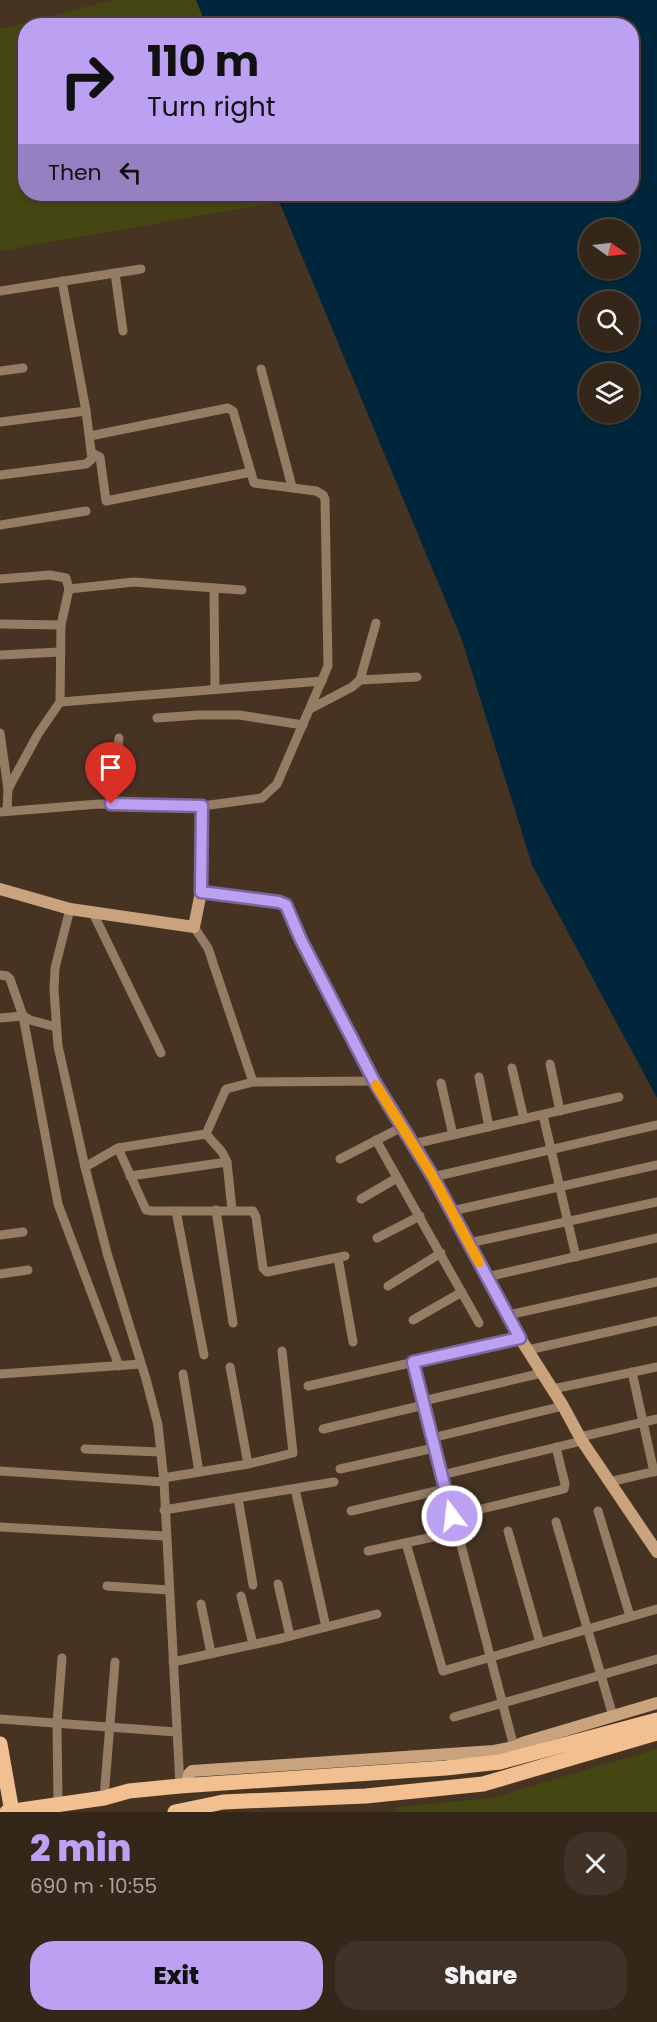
<!DOCTYPE html>
<meta charset="utf-8">
<style>
body{margin:0;font-family:Poppins,sans-serif;background:#403227;color:#f1f3f6;height:100vh;display:flex;flex-direction:column;font-size:22px;white-space:nowrap}
*{box-sizing:border-box;margin:0}
p{font-size:20px;color:#aaa5a2}
.icon{flex:none;width:33px;height:33px;fill:none;stroke:currentColor;stroke-width:2;stroke-linecap:round;stroke-linejoin:round}
.map{position:relative;height:1812px;overflow:hidden}
.drawer{display:flex;flex-direction:column;background:#35261a;flex:1}
.drawer>*{flex:none}
.guide{position:absolute;left:18px;top:18px;width:621px;height:183px;border-radius:24px;box-shadow:0 2px 4px #0004,0 0 0 2px #4f4339;background:#bca0f2;color:#111;overflow:hidden}
.needle{width:39px;rotate:104deg}
.fabs{position:absolute;left:579px;top:219px;display:grid;gap:12px}
.fabs a{display:grid;place-items:center;width:60px;height:60px;border-radius:50%;background:#35261a;box-shadow:0 2px 4px #0004,0 0 0 2px #4f4339;font-size:30px}
.pin{position:absolute;display:grid;place-items:center;width:51px;height:51px;color:#fff;margin:-62px -26px;border-radius:50% 50% 50% 0;rotate:-45deg;box-shadow:0 0 6px #0007}
.pin .icon{rotate:45deg}
.me{position:absolute;width:66px;margin:-33px;rotate:345deg;stroke-linejoin:round;filter:drop-shadow(0 0 4px #0008)}
.turn{display:flex;align-items:center;gap:21px;height:126px;padding:0 30px;font-size:27px}
.turn .icon{width:78px;height:78px;stroke-width:2.5}
.turn b{display:block;font-size:42px;line-height:51px}
.then{display:flex;align-items:center;height:57px;padding:0 30px;background:#0003;gap:12px;font-size:22px}
.round{display:grid;place-items:center;flex:none;width:63px;height:63px;border-radius:24px;background:#403227}
.overview{display:flex;align-items:center;justify-content:space-between;height:102px;padding:0 30px}
h1{font-size:36px;font-weight:800;line-height:45px;color:#bca0f2}
.cta{display:flex;gap:12px;margin-top:auto;padding:12px 30px}
.cta a{flex:1;height:69px;border-radius:24px;background:#bca0f2;color:#111;font-size:24px;font-weight:800;line-height:69px;text-align:center}
.cta a+a{background:#403227;color:#f1f3f6}
.map>svg:first-child{display:block}
.green{fill:#444712}
.water{fill:#00263c;fill-rule:evenodd}
.lines{fill:none;stroke-linecap:round;stroke-linejoin:round}
.street{stroke:#957c65;stroke-width:9}
.secondary{stroke:#c9a27e;stroke-width:12}
.primary{stroke:#f2bf90;stroke-width:15}
.route-casing{stroke:#7a689d;stroke-width:15}
.route{stroke:#bca0f2;stroke-width:10}
.slow{stroke:#f59e0b;stroke-width:10}
</style>
<div class="map">
<svg width="657" height="1812" viewBox="0 0 657 1812">
<rect width="100%" height="100%" fill="#473322"/>
<!-- green -->
<g class="green">
<path d="M 112,0 L 196,0 L 206,25 L 26,26 L 26,194 L 276,194 L 279,202 L 0,251 L 0,29 Z"/>
<path d="M 657,1749 L 657,1812 L 397,1812 L 397,1807 L 491,1798 Z"/>
</g>
<!-- water -->
<path class="water" d="M 196,0 L 657,0 L 657,1098 L 532,865 L 462,640 L 276,194 L 632,194 L 632,26 L 206,25 ZM 590,230 L 628,230 L 628,268 L 590,268 ZM 590,302 L 628,302 L 628,340 L 590,340 ZM 590,374 L 628,374 L 628,412 L 590,412 Z"/>
<g class="lines">
<!-- street -->
<g class="street">
<path d="M 115,273 L 123,331"/>
<path d="M 0,291 L 141,269"/>
<path d="M 261,369 L 292,487"/>
<path d="M 0,371 L 23,368"/>
<path d="M 0,422 L 86,411"/>
<path d="M 92,453 L 100,457 L 106,501 L 251,472"/>
<path d="M 0,475 L 86,464 L 92,459 L 86,411 L 62,281"/>
<path d="M 0,525 L 86,511"/>
<path d="M 0,579 L 50,575 L 66,578 L 69,589"/>
<path d="M 214,588 L 215,689"/>
<path d="M 0,624 L 61,625"/>
<path d="M 0,655 L 60,652"/>
<path d="M 360,680 L 417,677"/>
<path d="M 60,702 L 322,681"/>
<path d="M 310,709 L 352,687 L 360,680 L 376,623"/>
<path d="M 157,718 L 199,715 L 239,715 L 303,725"/>
<path d="M 0,733 L 8,789 L 7,811"/>
<path d="M 8,789 L 38,734 L 60,702 L 61,625 L 69,589 L 134,582 L 242,590"/>
<path d="M 111,804 L 119,738"/>
<path d="M 0,812 L 99,804 L 202,806 L 262,798 L 277,784 L 328,666 L 325,499 L 323,495 L 316,491 L 254,483 L 233,411 L 228,408 L 90,436"/>
<path d="M 201,892 L 202,806"/>
<path d="M 70,909 L 55,968 L 54,990 L 58,1046 L 85,1167 L 107,1253 L 146,1379 L 158,1425 L 164,1482 L 180,1786"/>
<path d="M 93,913 L 161,1053"/>
<path d="M 194,927 L 208,948 L 253,1082"/>
<path d="M 0,975 L 7,976 L 10,979 L 23,1016 L 58,1204 L 119,1366"/>
<path d="M 0,1018 L 23,1016 L 30,1020 L 56,1027"/>
<path d="M 550,1064 L 560,1111"/>
<path d="M 512,1068 L 524,1119"/>
<path d="M 479,1077 L 489,1127"/>
<path d="M 441,1083 L 453,1135"/>
<path d="M 543,1115 L 576,1257"/>
<path d="M 206,1134 L 222,1152 L 227,1162 L 232,1210"/>
<path d="M 376,1140 L 479,1323"/>
<path d="M 413,1144 L 619,1097"/>
<path d="M 118,1148 L 146,1210 L 152,1211 L 253,1211 L 256,1217 L 263,1268 L 267,1272 L 345,1256"/>
<path d="M 340,1159 L 402,1127"/>
<path d="M 85,1167 L 118,1148 L 206,1134 L 226,1089 L 253,1082 L 374,1081"/>
<path d="M 130,1176 L 227,1162"/>
<path d="M 433,1177 L 657,1125"/>
<path d="M 361,1199 L 397,1178"/>
<path d="M 216,1210 L 233,1323"/>
<path d="M 176,1211 L 204,1355"/>
<path d="M 452,1211 L 657,1165"/>
<path d="M 0,1235 L 23,1232"/>
<path d="M 377,1238 L 420,1216"/>
<path d="M 469,1243 L 657,1202"/>
<path d="M 338,1258 L 353,1342"/>
<path d="M 0,1274 L 28,1270"/>
<path d="M 487,1277 L 657,1238"/>
<path d="M 388,1286 L 441,1253"/>
<path d="M 508,1315 L 657,1282"/>
<path d="M 413,1320 L 462,1292"/>
<path d="M 528,1350 L 657,1321"/>
<path d="M 413,1362 L 514,1747"/>
<path d="M 230,1367 L 248,1464"/>
<path d="M 632,1372 L 654,1472"/>
<path d="M 0,1374 L 141,1364"/>
<path d="M 183,1374 L 199,1472"/>
<path d="M 308,1386 L 520,1338"/>
<path d="M 553,1389 L 657,1367"/>
<path d="M 423,1401 L 542,1373"/>
<path d="M 323,1429 L 424,1405"/>
<path d="M 580,1437 L 657,1419"/>
<path d="M 432,1438 L 563,1406"/>
<path d="M 85,1449 L 160,1452"/>
<path d="M 340,1469 L 434,1448"/>
<path d="M 0,1471 L 164,1482"/>
<path d="M 442,1475 L 582,1441"/>
<path d="M 163,1478 L 248,1464 L 293,1453 L 282,1351"/>
<path d="M 609,1482 L 657,1471"/>
<path d="M 295,1489 L 326,1627"/>
<path d="M 238,1498 L 253,1585"/>
<path d="M 164,1510 L 334,1482"/>
<path d="M 351,1511 L 445,1489"/>
<path d="M 598,1511 L 630,1616"/>
<path d="M 452,1516 L 564,1489 L 565,1484 L 556,1447"/>
<path d="M 556,1522 L 613,1716"/>
<path d="M 0,1527 L 165,1536"/>
<path d="M 508,1531 L 540,1643"/>
<path d="M 406,1543 L 443,1671 L 657,1609"/>
<path d="M 368,1551 L 456,1532"/>
<path d="M 278,1584 L 290,1636"/>
<path d="M 107,1586 L 169,1590"/>
<path d="M 241,1596 L 253,1644"/>
<path d="M 201,1604 L 211,1653"/>
<path d="M 173,1662 L 283,1638 L 377,1614"/>
<path d="M 454,1717 L 657,1659"/>
<path d="M 0,1719 L 176,1732"/>
<path d="M 104,1798 L 115,1662"/>
<path d="M 58,1804 L 57,1723 L 62,1658"/>
</g>
<!-- secondary -->
<g class="secondary">
<path d="M 0,889 L 70,909 L 194,927 L 201,892 L 279,902 L 286,905 L 301,940 L 374,1081 L 433,1177 L 520,1338 L 563,1406 L 582,1441 L 657,1552"/>
<path d="M 187,1785 L 189,1774 L 192,1771 L 494,1751 L 514,1747 L 522,1743 L 657,1703"/>
</g>
<!-- primary -->
<g class="primary">
<path d="M 0,1744 L 12,1812"/>
<path d="M 7,1812 L 104,1798 L 129,1791 L 180,1786 L 446,1768 L 500,1762 L 657,1720"/>
<path d="M 175,1812 L 223,1802 L 366,1796 L 483,1784 L 657,1733"/>
</g>
</g>
<g class="lines">
<!-- route casing -->
<g class="route-casing">
<path id="route" d="M 111,804 L 202,806 L 201,892 L 279,902 L 286,905 L 301,940 L 374,1081 L 433,1177 L 520,1338 L 413,1362 L 452,1516"/>
</g>
<!-- route -->
<use href="#route" class="route"/>
<!-- slow -->
<path class="slow" d="M 376,1085 L 433,1177 L 479,1262"/>
</g>
</svg>
<div class="fabs">
<a><svg class="needle" viewBox="-14 -14 28 28"><path d="M0-13l5 13h-10z" fill="#e53935"/><path d="M0 13l5-13h-10z" fill="#aaa5a2"/></svg></a>
<a><svg class="icon" aria-label="search" viewBox="0 0 24 24"><circle cx="10" cy="10" r="6"/><path d="M15 15l6 6"/></svg></a>
<a><svg class="icon" aria-label="layers" viewBox="0 0 24 24"><path d="M12 4l9 5-9 5-9-5zM3 14l9 5 9-5"/></svg></a>
</div>
<div class="pin" style="left:111px;top:804px;background:#d93025"><svg class="icon" aria-label="arrive" viewBox="0 0 24 24"><path d="M6 21V4h12l-3 4 3 4H6"/></svg></div>
<svg class="me" style="left:452px;top:1516px" viewBox="-20 -20 40 40"><circle r="17" fill="#bca0f2" stroke="#fff" stroke-width="3"/><path d="M0-11L8 9 0 5-8 9z" fill="#fff"/></svg>
<div class="guide">
<div class="turn"><svg class="icon" aria-label="right" viewBox="0 0 24 24"><path d="M7 20v-9h11M14 6l5 5-5 5"/></svg><div><b>110 m</b>Turn right</div></div>
<div class="then">Then<svg class="icon" aria-label="left" viewBox="0 0 24 24"><path d="M17 20v-9H6M10 6l-5 5 5 5"/></svg></div>
</div>
</div>
<section class="drawer">
<div class="overview"><div><h1>2 min</h1><p>690 m · 10:55</p></div><a class="round"><svg class="icon" aria-label="close" viewBox="0 0 24 24"><path d="M6 6l12 12M18 6L6 18"/></svg></a></div>
<div class="cta"><a>Exit</a><a>Share</a></div>
</section>
